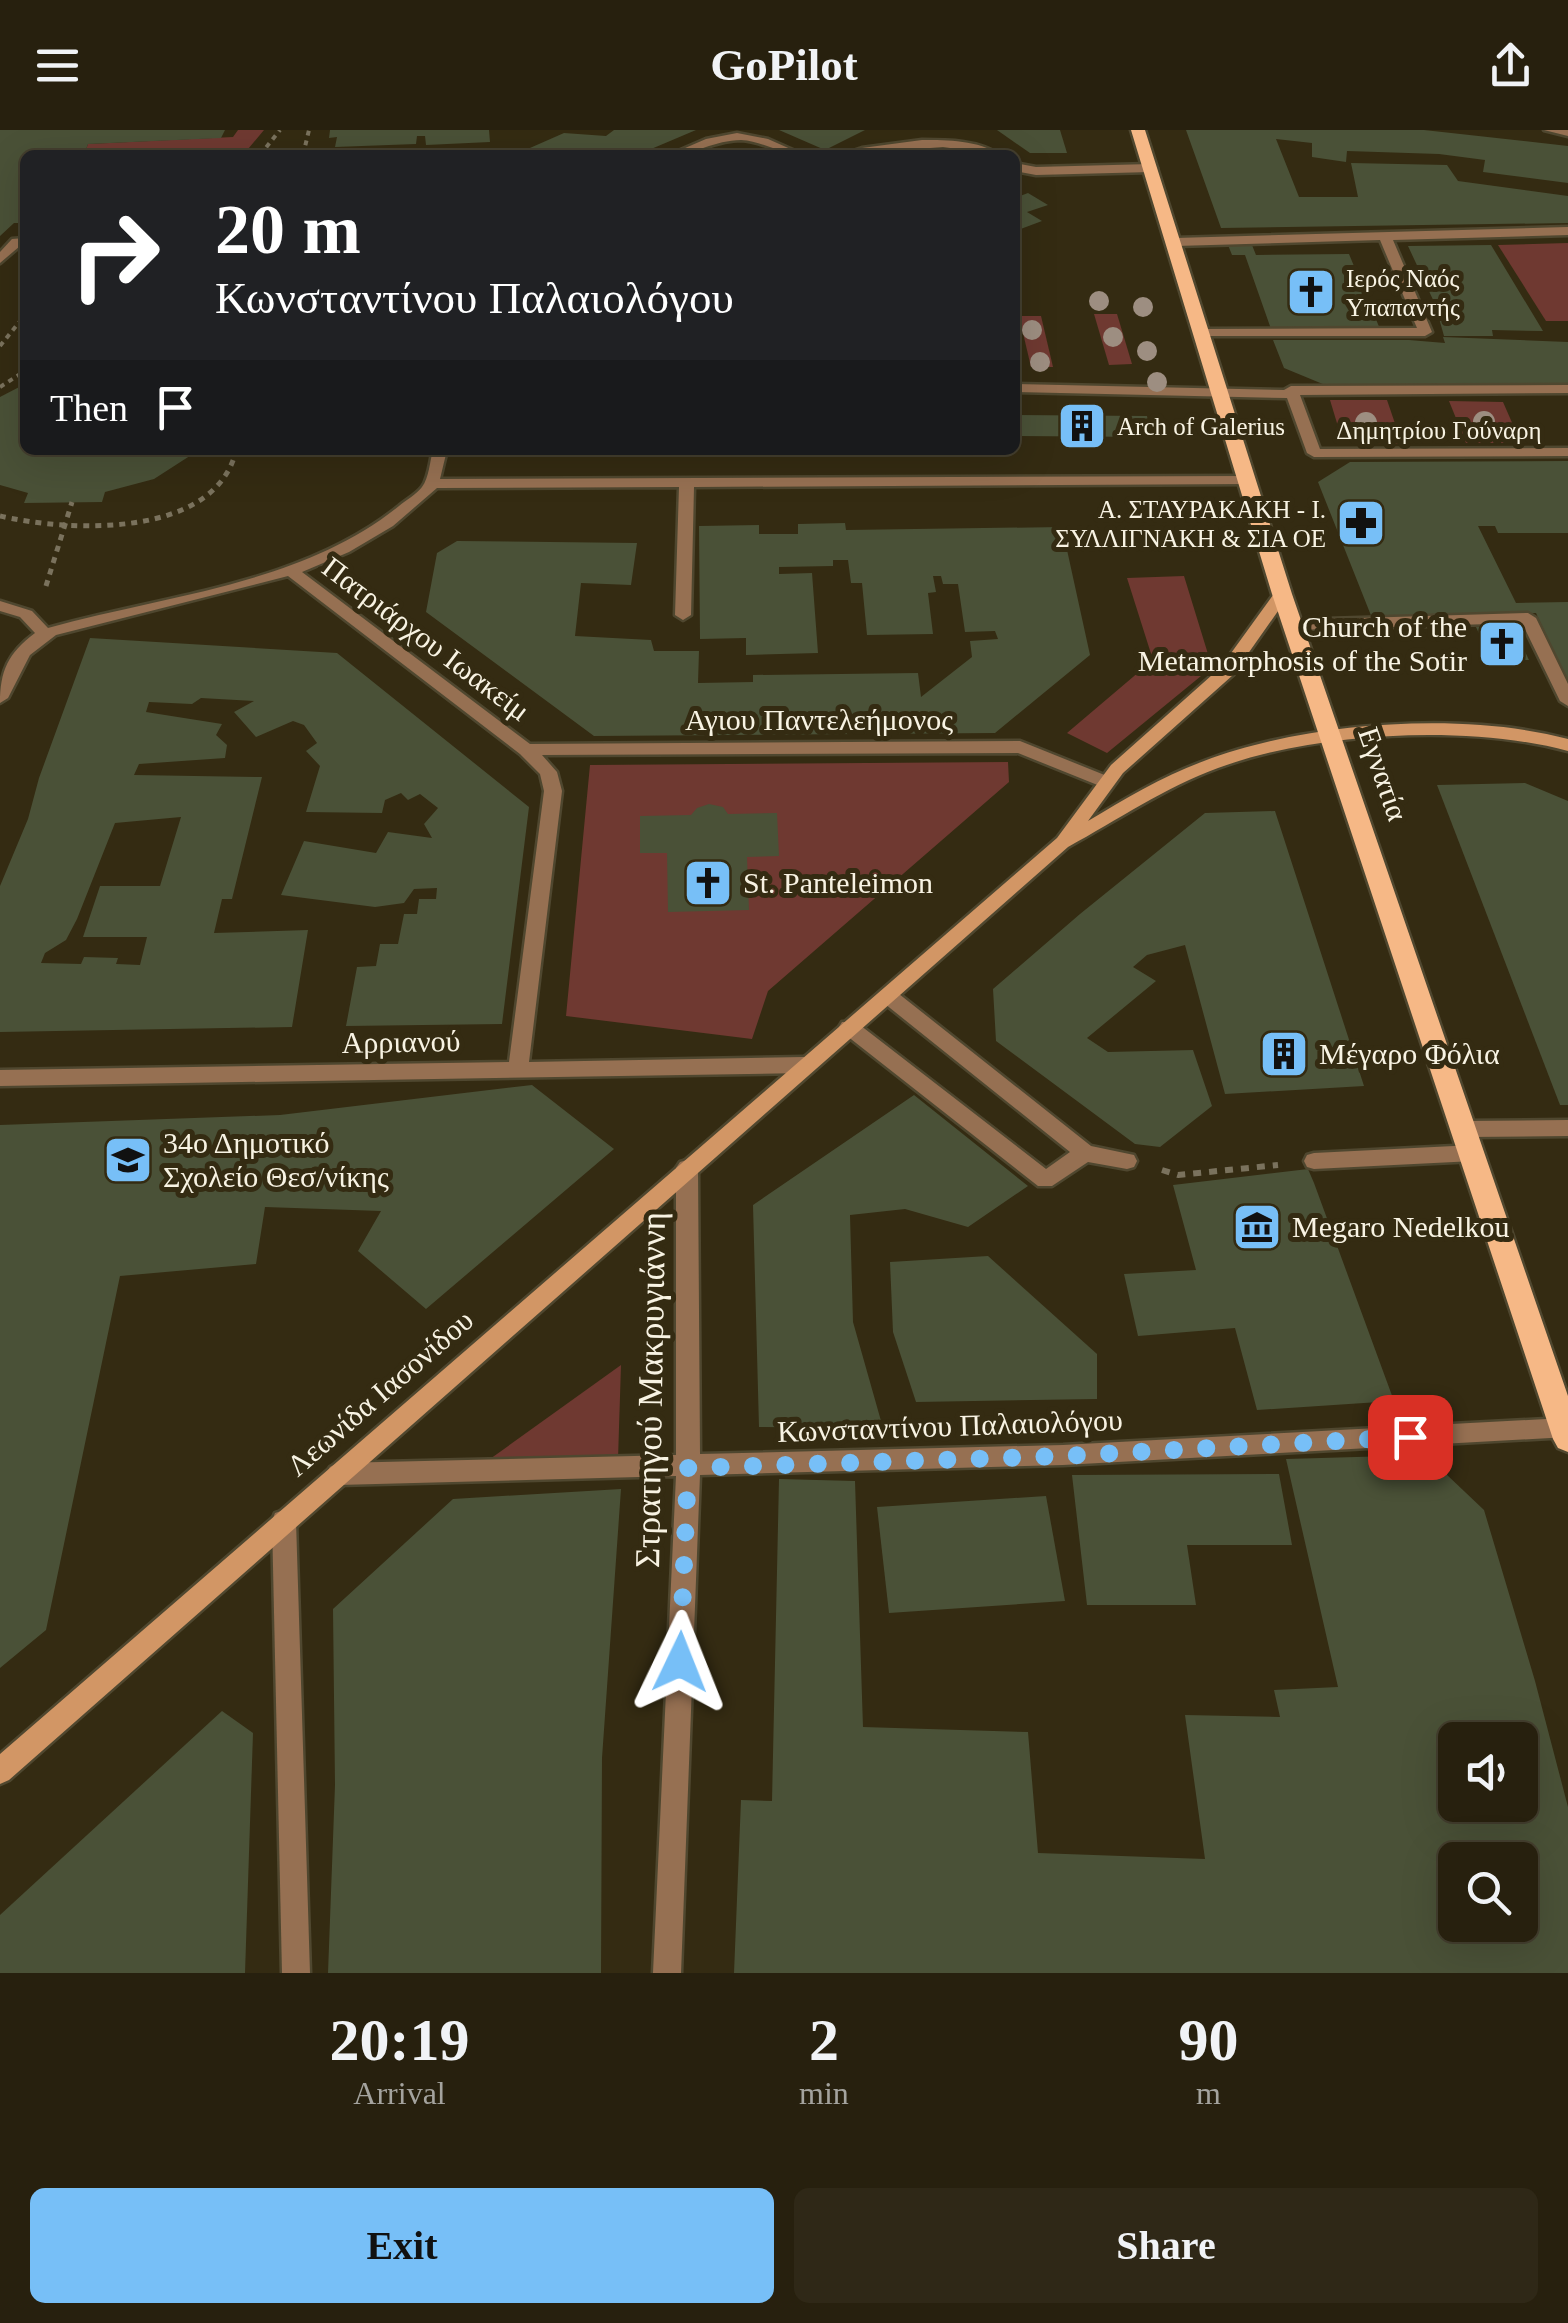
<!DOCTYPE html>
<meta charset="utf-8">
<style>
body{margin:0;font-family:"Times New Roman",serif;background:#2f2817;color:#f1f3f6;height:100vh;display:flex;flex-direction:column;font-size:38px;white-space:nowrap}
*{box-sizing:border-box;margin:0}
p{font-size:32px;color:#a4a39e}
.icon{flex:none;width:55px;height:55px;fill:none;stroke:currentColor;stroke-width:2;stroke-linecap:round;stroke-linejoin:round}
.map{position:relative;height:1843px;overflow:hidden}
.panel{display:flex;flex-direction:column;background:#27200e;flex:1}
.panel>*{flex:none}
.top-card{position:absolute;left:20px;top:20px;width:1000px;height:305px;border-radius:15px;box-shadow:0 10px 40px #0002,0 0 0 2px #433e2e;background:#202124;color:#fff;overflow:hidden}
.tools{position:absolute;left:1438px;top:1592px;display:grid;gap:20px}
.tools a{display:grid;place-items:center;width:100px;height:100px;border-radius:15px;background:#27200e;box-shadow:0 10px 40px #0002,0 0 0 2px #433e2e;font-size:50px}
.pin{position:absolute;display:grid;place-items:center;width:85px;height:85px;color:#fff;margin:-42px;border-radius:20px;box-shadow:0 5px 15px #0006}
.me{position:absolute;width:110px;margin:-55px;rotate:2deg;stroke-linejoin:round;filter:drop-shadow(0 0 8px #0008)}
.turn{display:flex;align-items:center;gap:35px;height:210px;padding:0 30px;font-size:45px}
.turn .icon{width:130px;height:130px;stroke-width:2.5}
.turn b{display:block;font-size:70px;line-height:85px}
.then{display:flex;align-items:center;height:95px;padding:0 30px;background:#0003;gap:20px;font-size:38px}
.eta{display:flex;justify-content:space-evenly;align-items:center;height:170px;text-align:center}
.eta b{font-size:60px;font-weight:800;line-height:70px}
.cta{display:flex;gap:20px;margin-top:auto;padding:20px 30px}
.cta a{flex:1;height:115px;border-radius:15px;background:#77bff7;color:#111;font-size:40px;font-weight:800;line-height:115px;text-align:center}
.cta a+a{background:#2f2817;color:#f1f3f6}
header{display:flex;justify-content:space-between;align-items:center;height:130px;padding:0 30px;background:#27200e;font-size:45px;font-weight:800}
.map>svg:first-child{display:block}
.green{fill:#6f3931}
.building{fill:#4a5137;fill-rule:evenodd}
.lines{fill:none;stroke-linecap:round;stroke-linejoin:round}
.street-casing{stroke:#4f472f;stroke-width:5}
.secondary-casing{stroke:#4f472f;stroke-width:5}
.primary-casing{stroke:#4f472f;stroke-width:5}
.path-far2{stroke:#7a725d;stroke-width:4;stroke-dasharray:5 5;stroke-linecap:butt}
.path-far1{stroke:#7a725d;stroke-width:5;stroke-dasharray:6 6;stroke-linecap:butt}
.path{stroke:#7a725d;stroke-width:6;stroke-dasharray:8 8;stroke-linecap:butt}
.street{fill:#967052;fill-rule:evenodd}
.secondary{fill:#d29665;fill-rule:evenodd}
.primary{fill:#f6b886;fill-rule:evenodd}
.tree{fill:#9d8e81}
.route{stroke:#77bff7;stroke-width:18;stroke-dasharray:0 32.4}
.labels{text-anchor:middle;stroke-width:10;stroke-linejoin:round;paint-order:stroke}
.far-poi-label{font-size:25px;fill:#f8f3e3;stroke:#342b12;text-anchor:start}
.far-street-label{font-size:25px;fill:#f8f3e3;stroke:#342b12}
.poi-label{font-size:30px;fill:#f8f3e3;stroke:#342b12;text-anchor:start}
.street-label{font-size:30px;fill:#f8f3e3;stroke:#342b12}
.near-street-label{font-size:35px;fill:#f8f3e3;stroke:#342b12}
</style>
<header><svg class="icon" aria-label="menu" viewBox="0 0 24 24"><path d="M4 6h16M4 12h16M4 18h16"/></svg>GoPilot<svg class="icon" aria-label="share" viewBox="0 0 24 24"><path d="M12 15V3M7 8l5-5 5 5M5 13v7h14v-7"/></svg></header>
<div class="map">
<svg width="1568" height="1843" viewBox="0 0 1568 1843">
<rect width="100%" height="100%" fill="#342b12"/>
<!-- green -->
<g class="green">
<path d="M 238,0 L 264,0 L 243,25 L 84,25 L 88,14 L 233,7 Z"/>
<path d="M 1568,113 L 1568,191 L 1546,191 L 1498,115 Z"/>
<path d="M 1094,184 L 1117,184 L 1132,234 L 1109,235 Z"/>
<path d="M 1019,186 L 1041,186 L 1053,237 L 1031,237 Z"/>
<path d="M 1330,270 L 1387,270 L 1402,314 L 1343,313 Z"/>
<path d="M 1449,271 L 1503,272 L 1521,313 L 1466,313 Z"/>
<path d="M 1184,446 L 1212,537 L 1107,623 L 1067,603 L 1153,530 L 1127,448 Z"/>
<path d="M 1008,632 L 1009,652 L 768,861 L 752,909 L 566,886 L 590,635 Z"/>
<path d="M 621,1235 L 618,1329 L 490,1329 Z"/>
</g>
<!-- building -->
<g class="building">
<path d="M 0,0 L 225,0 L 221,8 L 88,14 L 84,25 L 25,25 L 25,93 L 14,93 L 0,106 Z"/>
<path d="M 330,0 L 489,0 L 490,12 L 426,15 L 425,6 L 417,6 L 416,14 L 335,17 L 337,7 L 329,8 Z"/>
<path d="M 614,0 L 696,0 L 637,25 L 514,25 L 564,3 L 606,6 Z"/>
<path d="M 779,0 L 865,0 L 825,20 Z"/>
<path d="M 997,0 L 1060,0 L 1067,23 L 1030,23 Z"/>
<path d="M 1186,0 L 1424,0 L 1568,16 L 1568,53 L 1483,42 L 1485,30 L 1439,24 L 1347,21 L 1346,32 L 1312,27 L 1312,13 L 1276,9 L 1299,67 L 1358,67 L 1351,33 L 1447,35 L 1458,51 L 1568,66 L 1568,93 L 1221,98 Z"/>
<path d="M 1028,63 L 1048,75 L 1027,82 L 1042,91 L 1015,101 L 1015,68 Z"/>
<path d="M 1228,115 L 1252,115 L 1256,125 L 1349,124 L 1380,199 L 1271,199 L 1245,125 L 1232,125 Z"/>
<path d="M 1491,115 L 1543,201 L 1492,200 L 1493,206 L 1444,206 L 1435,174 L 1408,116 Z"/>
<path d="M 1443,207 L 1568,212 L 1568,256 L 1330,257 L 1284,238 L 1273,210 L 1409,210 L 1445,213 Z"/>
<path d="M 25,254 L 25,320 L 199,320 L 154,349 L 105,362 L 102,372 L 24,373 L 28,363 L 0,355 L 0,267 Z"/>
<path d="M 1015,285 L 1147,286 L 1151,307 L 1015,306 Z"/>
<path d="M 1568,331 L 1568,403 L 1498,403 L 1495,396 L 1478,396 L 1516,473 L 1568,472 L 1568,552 L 1536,483 L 1372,488 L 1318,352 L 1350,332 Z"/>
<path d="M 845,393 L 846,400 L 1062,397 L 1090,525 L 995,603 L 594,606 L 426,482 L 437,423 L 457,411 L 637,413 L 631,455 L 581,453 L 575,506 L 651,510 L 654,521 L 699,521 L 698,553 L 753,552 L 753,545 L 918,543 L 921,567 L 972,527 L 970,511 L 998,509 L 995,501 L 965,502 L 958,454 L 943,454 L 941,446 L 933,446 L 936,462 L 928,463 L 933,504 L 867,505 L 862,453 L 851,453 L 848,430 L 833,430 L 833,436 L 779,437 L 779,444 L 812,443 L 818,523 L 746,525 L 746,508 L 700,509 L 699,396 L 759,395 L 759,404 L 798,404 L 798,394 Z"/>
<path d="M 1513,496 L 1529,530 L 1491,530 L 1476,497 Z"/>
<path d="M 90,508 L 337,523 L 529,677 L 502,894 L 346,896 L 357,837 L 376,836 L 380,814 L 398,814 L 404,784 L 417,784 L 419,769 L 436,769 L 437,758 L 414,759 L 404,773 L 375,777 L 281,765 L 304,711 L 376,723 L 388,702 L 432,708 L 424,694 L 438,678 L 420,664 L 408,670 L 401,663 L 385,670 L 382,683 L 306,682 L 320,636 L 306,621 L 317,613 L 304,595 L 293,591 L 256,607 L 234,582 L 254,571 L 201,568 L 192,574 L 149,572 L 146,582 L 222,594 L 216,605 L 227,615 L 225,628 L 139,634 L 134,645 L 262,647 L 232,769 L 222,769 L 214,803 L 308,800 L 292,897 L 0,902 L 0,756 L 28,689 L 39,648 ZM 181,687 L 160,756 L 100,756 L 83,807 L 147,807 L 140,835 L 116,834 L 118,828 L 84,827 L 81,834 L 41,833 L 45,823 L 66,810 L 77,789 L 115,693 Z"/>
<path d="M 1525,653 L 1568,671 L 1568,975 L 1560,975 L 1437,655 Z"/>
<path d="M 709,674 L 723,677 L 728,684 L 777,683 L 779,726 L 747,727 L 749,780 L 668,782 L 667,723 L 640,723 L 640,686 L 691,685 L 697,678 Z"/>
<path d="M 1275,681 L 1364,956 L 1225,964 L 1185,815 L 1147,825 L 1133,837 L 1156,851 L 1087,908 L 1108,922 L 1193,920 L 1212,976 L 1160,1017 L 1135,1014 L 996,911 L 993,859 L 1080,784 L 1205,683 Z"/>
<path d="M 532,955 L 614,1019 L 426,1179 L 358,1121 L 381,1081 L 265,1077 L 256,1134 L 120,1146 L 46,1500 L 0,1538 L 0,995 L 280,985 Z"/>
<path d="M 914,965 L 1028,1056 L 968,1097 L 905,1079 L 850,1085 L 853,1192 L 883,1298 L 759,1297 L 753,1075 Z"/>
<path d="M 1308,1039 L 1314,1053 L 1394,1271 L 1257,1280 L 1235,1198 L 1138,1206 L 1124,1144 L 1196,1140 L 1173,1055 Z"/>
<path d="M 988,1126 L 1097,1224 L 1097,1269 L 916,1272 L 893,1202 L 890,1132 Z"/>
<path d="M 1426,1325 L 1484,1380 L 1535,1551 L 1568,1677 L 1568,1843 L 734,1843 L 741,1670 L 772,1671 L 779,1349 L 855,1351 L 863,1597 L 1028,1602 L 1038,1723 L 1205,1729 L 1185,1585 L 1280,1587 L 1274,1560 L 1338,1557 L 1286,1329 ZM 1455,1610 L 1520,1610 L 1520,1675 L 1455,1675 ZM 1455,1730 L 1520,1730 L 1520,1795 L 1455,1795 Z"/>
<path d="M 1279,1344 L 1292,1415 L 1187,1415 L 1196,1475 L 1087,1475 L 1072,1345 Z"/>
<path d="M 621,1359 L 602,1628 L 601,1843 L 328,1843 L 335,1655 L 333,1479 L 453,1369 Z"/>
<path d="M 1046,1366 L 1065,1471 L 889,1483 L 877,1377 Z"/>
<path d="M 222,1581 L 253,1603 L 245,1843 L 0,1843 L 0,1785 Z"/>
</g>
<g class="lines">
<!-- street casing -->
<g class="street-casing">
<g id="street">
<path d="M 1544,0 L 1568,0 L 1568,6 Z"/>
<path d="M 737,3 L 768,9 L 804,25 C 781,25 763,11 741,10 C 715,10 694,25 669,25 L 706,9 Z"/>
<path d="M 922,10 C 948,10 978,10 1000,25 L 943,17 L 841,25 L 862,18 Z"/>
<path d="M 1015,33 L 1036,37 L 1151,34 L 1157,38 L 1151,42 L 1036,45 L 1015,41 Z"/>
<path d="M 1568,97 L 1568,105 L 1393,110 L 1432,202 L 1425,206 L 1198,206 L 1196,203 L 1203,199 L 1417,198 L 1380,110 L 1176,116 L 1170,112 L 1176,108 Z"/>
<path d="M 25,108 L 25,116 L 20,116 L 0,133 L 0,122 L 12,109 Z"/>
<path d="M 1015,254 L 1284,260 L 1291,256 L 1568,255 L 1568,263 L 1300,265 L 1320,319 L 1568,318 L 1568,326 L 1314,327 L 1307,323 L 1287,268 L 1015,262 Z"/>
<path d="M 433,320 L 447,320 L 440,349 L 1248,346 L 1255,350 L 1248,354 L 694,357 L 691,485 L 683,490 L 675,485 L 679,357 L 437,358 L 393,396 L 349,422 L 302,442 L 530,614 L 1020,611 L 1112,648 L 1115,652 L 1112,656 L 1100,656 L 1018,623 L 542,625 L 557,642 L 562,661 L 529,932 L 804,927 L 814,935 L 804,943 L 0,956 L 0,940 L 509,932 L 544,661 L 540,644 L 520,624 L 288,446 L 56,505 L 30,525 L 8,568 L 0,573 C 0,541 8,523 35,503 L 20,487 L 0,481 L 0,471 L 32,481 L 48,498 C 165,465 301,455 399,376 C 406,370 417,364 422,357 C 429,348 430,330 433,320 Z"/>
<path d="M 1528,483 L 1536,488 L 1568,554 L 1568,576 L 1560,571 L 1522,493 L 1294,500 L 1286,495 L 1294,490 Z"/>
<path d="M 887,858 L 894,860 L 1091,1016 L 1134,1025 L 1137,1031 L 1134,1037 L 1127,1039 L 1088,1032 L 1052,1056 L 1038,1056 L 842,902 L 839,897 L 842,892 L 856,892 L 1046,1039 L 1070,1022 L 880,870 L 877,865 Z"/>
<path d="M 1568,990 L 1568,1006 L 1466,1007 L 1459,1005 L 1456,999 L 1459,993 L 1466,991 Z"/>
<path d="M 1474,1015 L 1481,1017 L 1484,1023 L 1481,1029 L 1474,1031 L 1314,1039 L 1307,1037 L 1304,1031 L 1307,1025 L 1314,1023 Z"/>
<path d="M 687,1030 L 694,1032 L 698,1038 L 700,1324 L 1063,1315 L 1564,1288 L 1568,1289 L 1568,1307 L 1063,1335 L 700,1345 L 681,1843 L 653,1843 L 676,1346 L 338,1355 L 330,1351 L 326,1344 L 330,1337 L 338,1333 L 676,1325 L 676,1038 L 680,1032 Z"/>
<path d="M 284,1380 L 293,1383 L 296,1391 L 310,1843 L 282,1843 L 272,1391 L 275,1383 Z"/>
</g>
</g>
<!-- secondary casing -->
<g class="secondary-casing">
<path id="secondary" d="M 1282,459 L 1290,464 L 1233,545 L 1123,643 L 1088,691 C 1125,669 1163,646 1204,631 C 1305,592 1464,581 1568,609 L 1568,621 C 1467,594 1316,602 1218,638 C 1166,657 1117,690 1068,717 L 9,1650 L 0,1654 L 0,1624 L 1057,708 L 1111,635 L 1221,537 L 1276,461 Z"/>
</g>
<!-- primary casing -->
<g class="primary-casing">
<path id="primary" d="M 1131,0 L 1145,0 L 1292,464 L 1568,1266 L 1568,1322 L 1558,1318 L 1553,1309 L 1272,464 Z"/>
</g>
<!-- path-far2 -->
<g class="path-far2">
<path d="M 260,25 L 280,0"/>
<path d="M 303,25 L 309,0"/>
<path d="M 0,216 L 25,185"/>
<path d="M 0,257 L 25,241"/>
</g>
<!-- path-far1 -->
<g class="path-far1">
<path d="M 0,386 C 69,402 214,409 236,321"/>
<path d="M 46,456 L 72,372"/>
</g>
<!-- path -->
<path class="path" d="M 1162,1040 L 1178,1045 L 1278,1035"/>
<!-- street -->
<use href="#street" class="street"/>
<!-- secondary -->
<use href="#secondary" class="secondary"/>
<!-- primary -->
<use href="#primary" class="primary"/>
</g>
<!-- trees -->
<g class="tree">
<circle cx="1099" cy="171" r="10"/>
<circle cx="1143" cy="177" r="10"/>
<circle cx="1032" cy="200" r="10"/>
<circle cx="1113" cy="207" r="10"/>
<circle cx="1147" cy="221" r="10"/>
<circle cx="1040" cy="232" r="10"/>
<circle cx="1157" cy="252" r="10"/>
<circle cx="1484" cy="292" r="11"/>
<circle cx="1366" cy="293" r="11"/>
</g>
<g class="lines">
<!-- route -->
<path class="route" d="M 680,1532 L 688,1338 L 1063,1326 L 1410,1307"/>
</g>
<!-- icons -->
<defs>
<g id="church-square" transform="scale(2.5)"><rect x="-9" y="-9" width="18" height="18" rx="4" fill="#77bff7" stroke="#342b12"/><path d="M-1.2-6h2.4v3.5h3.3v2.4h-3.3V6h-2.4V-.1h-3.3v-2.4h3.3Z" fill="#111"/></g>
<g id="building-square" transform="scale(2.5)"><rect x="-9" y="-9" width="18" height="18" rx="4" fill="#77bff7" stroke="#342b12"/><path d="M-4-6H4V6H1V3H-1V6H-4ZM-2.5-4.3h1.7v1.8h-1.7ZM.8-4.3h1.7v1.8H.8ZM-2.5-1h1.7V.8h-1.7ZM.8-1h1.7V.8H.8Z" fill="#111"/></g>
<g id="pharmacy-square" transform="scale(2.5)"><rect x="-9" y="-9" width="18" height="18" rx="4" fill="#77bff7" stroke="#342b12"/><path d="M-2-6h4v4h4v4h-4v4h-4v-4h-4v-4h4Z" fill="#111"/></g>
<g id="school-square" transform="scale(2.5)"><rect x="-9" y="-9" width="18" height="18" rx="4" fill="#77bff7" stroke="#342b12"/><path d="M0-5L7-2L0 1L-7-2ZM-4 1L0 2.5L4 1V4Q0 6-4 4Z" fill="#111"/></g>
<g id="museum-square" transform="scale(2.5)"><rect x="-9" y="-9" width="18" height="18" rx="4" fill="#77bff7" stroke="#342b12"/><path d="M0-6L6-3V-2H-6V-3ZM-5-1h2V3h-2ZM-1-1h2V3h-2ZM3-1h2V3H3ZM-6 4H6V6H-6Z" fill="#111"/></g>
</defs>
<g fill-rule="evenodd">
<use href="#church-square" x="1311" y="162"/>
<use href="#building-square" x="1082" y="296"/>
<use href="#pharmacy-square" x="1361" y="393"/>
<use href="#church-square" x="1502" y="514"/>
<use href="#church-square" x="708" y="753"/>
<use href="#building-square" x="1284" y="924"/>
<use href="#school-square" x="128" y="1030"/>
<use href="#museum-square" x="1257" y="1097"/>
</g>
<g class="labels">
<!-- far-poi labels -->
<g class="far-poi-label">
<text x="1346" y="157">Ιερός Ναός<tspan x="1346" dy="29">Υπαπαντής</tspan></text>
<text x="1117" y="305">Arch of Galerius</text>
<text x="1326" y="388" text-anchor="end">Α. ΣΤΑΥΡΑΚΑΚΗ - Ι.<tspan x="1326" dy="29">ΣΥΛΛΙΓΝΑΚΗ &amp; ΣΙΑ ΟΕ</tspan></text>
</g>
<!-- far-street labels -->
<g class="far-street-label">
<text x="1439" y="309">Δημητρίου Γούναρη</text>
</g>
<!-- poi labels -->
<g class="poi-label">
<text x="1467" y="507" text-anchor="end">Church of the<tspan x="1467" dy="34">Metamorphosis of the Sotir</tspan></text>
<text x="743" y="763">St. Panteleimon</text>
<text x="1319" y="934">Μέγαρο Φόλια</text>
<text x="163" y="1023">34ο Δημοτικό<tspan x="163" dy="34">Σχολείο Θεσ/νίκης</tspan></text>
<text x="1292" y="1107">Megaro Nedelkou</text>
</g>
<!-- street labels -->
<g class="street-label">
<text transform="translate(426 509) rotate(37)" y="10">Πατριάρχου Ιωακείμ</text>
<text x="819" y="600">Αγιου Παντελεήμονος</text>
<text transform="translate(1383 644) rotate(71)" y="10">Εγνατία</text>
<text transform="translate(401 912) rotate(-1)" y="10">Αρριανού</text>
<text transform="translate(380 1263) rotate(-41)" y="10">Λεωνίδα Ιασονίδου</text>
<text transform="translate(950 1296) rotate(-2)" y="10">Κωνσταντίνου Παλαιολόγου</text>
</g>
<!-- near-street labels -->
<g class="near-street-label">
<text transform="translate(650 1260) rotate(-89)" y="12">Στρατηγού Μακρυγιάννη</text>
</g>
</g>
</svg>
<div class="tools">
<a><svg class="icon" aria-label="sound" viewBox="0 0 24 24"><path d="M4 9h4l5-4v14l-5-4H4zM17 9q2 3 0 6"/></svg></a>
<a><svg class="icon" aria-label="search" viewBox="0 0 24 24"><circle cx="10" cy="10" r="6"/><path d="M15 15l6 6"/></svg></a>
</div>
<div class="pin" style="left:1410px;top:1307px;background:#d93025"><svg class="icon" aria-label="arrive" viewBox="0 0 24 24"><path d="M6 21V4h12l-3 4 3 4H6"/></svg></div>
<svg class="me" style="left:680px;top:1532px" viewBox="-20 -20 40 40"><path d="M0-17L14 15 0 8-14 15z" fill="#77bff7" stroke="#fff" stroke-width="4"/></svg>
<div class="top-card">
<div class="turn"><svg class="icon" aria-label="right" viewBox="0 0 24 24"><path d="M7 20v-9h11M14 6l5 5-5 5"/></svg><div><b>20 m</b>Κωνσταντίνου Παλαιολόγου</div></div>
<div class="then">Then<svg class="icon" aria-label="arrive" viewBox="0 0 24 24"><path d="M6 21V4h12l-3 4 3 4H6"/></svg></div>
</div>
</div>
<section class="panel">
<div class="eta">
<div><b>20:19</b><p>Arrival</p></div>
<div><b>2</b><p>min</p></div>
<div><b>90</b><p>m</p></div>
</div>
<div class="cta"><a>Exit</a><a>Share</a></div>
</section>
